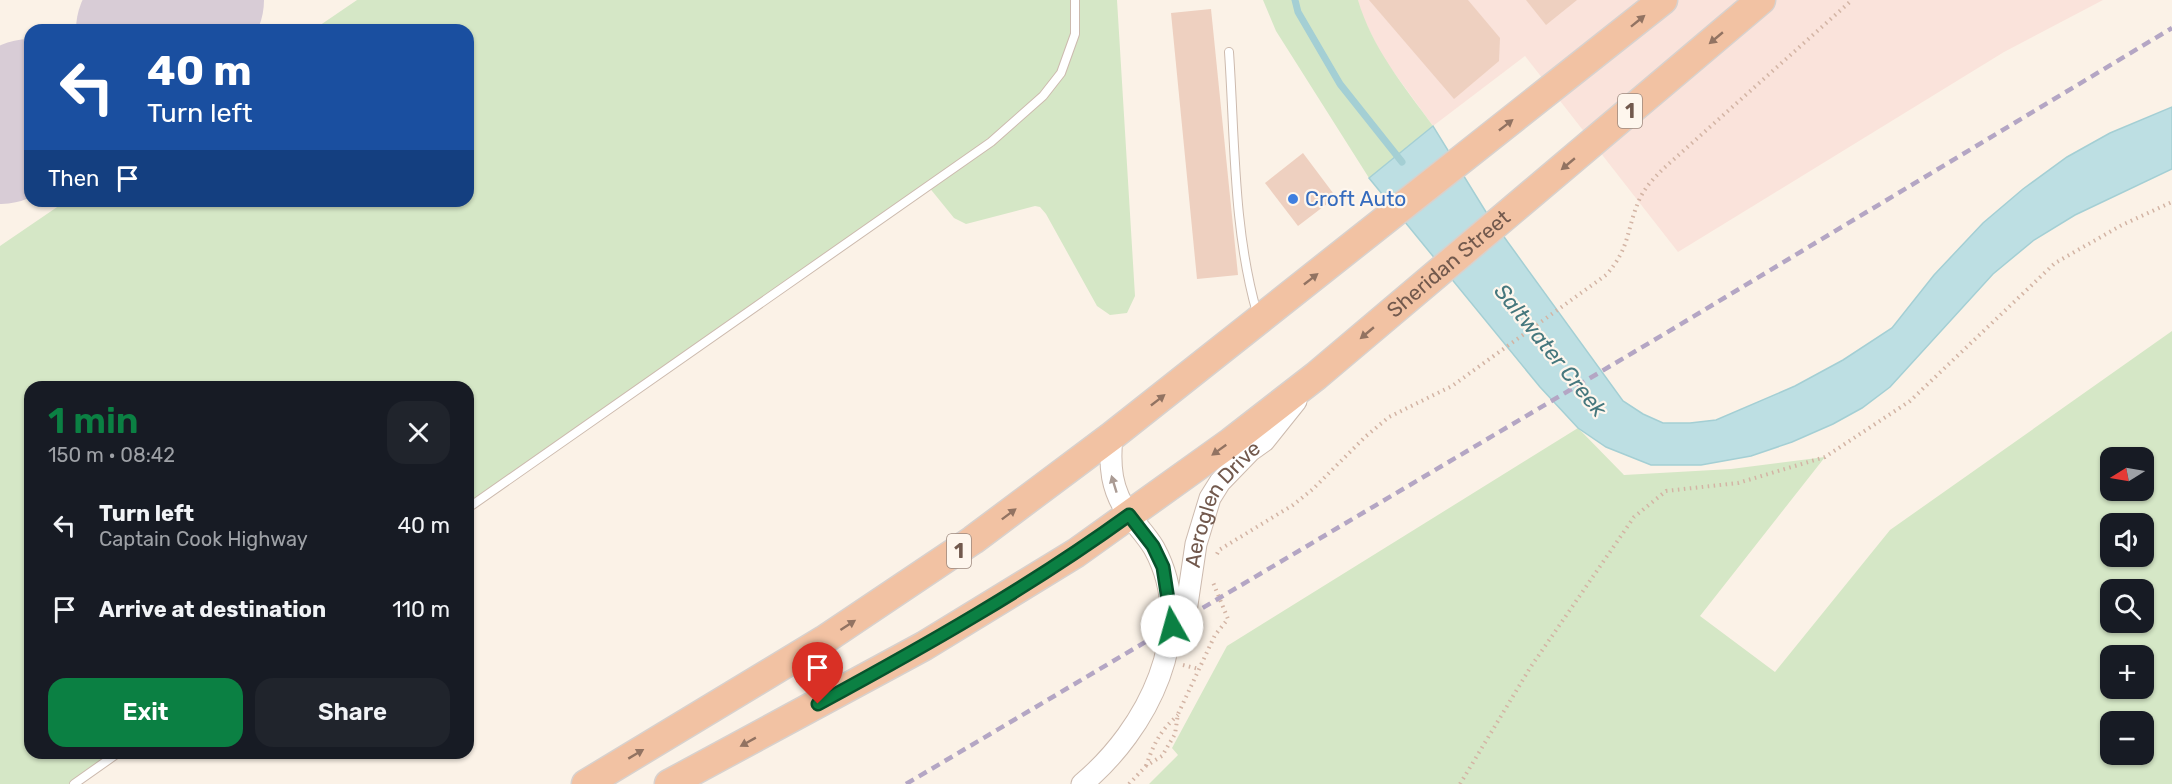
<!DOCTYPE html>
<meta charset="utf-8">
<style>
body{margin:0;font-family:Rubik,sans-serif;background:#20242c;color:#f1f3f6;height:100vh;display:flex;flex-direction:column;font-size:22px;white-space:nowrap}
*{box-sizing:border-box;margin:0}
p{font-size:20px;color:#9ea1a6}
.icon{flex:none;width:33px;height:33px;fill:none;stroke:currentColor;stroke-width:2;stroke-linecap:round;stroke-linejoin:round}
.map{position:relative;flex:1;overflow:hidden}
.details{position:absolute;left:24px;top:381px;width:450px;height:378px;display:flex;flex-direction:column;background:#171b24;border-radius:18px;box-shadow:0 2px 4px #0004}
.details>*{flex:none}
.hud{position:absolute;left:24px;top:24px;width:450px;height:183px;border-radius:18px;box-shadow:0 2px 4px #0004;background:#1a4fa0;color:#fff;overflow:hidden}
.needle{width:39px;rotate:259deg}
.fabs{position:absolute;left:2100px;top:447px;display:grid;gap:12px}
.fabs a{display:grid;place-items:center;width:54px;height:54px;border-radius:12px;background:#171b24;box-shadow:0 2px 4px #0004;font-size:30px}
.pin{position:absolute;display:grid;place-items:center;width:51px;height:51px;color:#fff;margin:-62px -26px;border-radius:50% 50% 50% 0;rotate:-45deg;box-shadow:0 0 6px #0007}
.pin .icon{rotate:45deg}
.me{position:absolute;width:66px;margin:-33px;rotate:353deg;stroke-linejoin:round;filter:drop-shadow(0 0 4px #0008)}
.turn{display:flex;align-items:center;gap:21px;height:126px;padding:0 24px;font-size:27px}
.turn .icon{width:78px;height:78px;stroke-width:2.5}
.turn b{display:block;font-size:42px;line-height:51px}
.then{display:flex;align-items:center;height:57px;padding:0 24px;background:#0003;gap:12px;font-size:22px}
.round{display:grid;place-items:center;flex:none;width:63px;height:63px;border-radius:18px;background:#20242c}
.summary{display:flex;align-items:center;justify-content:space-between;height:102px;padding:0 24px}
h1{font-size:36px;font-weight:600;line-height:45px;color:#0b8043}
.button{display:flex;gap:12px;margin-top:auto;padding:12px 24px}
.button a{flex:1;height:69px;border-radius:18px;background:#0b8043;color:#fff;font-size:24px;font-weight:600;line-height:69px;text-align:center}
.button a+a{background:#20242c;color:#f1f3f6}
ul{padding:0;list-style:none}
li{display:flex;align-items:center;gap:18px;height:84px;padding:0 24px}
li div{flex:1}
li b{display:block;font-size:22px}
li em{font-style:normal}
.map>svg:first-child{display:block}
.commercial{fill:#fae3db}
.green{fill:#d5e7c6;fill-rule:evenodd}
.water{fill:#bddfe3;stroke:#a4cfd4;stroke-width:1.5}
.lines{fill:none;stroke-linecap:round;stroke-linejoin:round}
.stream{stroke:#a4cfd4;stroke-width:7}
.runway{stroke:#d8ccd6;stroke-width:144}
.building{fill:#eed0c0}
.service-casing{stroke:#ccbaae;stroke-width:10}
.tertiary-casing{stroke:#ccbaae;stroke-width:23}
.trunk-casing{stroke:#d8d1cd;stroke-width:31}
.path{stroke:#d3b4a4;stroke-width:4;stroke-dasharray:1.5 4.5;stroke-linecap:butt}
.service{stroke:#fff;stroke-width:8}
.tertiary{stroke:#fff;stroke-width:21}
.trunk{stroke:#f2c2a3;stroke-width:28}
.rail{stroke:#b4a6c4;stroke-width:4.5;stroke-dasharray:9 6;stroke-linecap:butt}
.oneway{fill:#927362}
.oneway2{fill:#aa9b94}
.route-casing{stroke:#07532c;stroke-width:15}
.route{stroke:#0b8043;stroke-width:10}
.shop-dot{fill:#3f7fe0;stroke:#fef6ed;stroke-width:2}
.labels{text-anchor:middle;stroke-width:4.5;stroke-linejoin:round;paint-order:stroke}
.shield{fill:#fef6ed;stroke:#9c887d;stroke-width:1.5}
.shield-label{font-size:20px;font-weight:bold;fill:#72594d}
.shop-label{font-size:21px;fill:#366cbe;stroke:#fef6ed;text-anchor:start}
.street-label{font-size:21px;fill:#72594d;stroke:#fef6ed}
.water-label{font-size:22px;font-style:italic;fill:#45777d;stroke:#fef6ed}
</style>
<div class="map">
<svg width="2172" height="784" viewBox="0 0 2172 784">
<rect width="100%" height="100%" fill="#fbf2e7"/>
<!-- commercial -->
<path class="commercial" d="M 1358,0 L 2103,0 L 2004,52 L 1678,252 L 1525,56 L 1433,126 L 1382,56 L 1362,15 Z"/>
<!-- green -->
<g class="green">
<path d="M 357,0 L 1117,0 L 1135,296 L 1127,313 L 1110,315 L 1097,306 L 1046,214 L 1040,207 L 1035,206 L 966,224 L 954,218 L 928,186 L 468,508 L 468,387 L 30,387 L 30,753 L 118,753 L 74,784 L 0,784 L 0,246 L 66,201 L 468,201 L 468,30 L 313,30 Z"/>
<path d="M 1263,0 L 1358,0 C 1372,48 1404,86 1433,126 L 1369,178 L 1276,31 Z"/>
<path d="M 2172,331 L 2172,784 L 1149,784 L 1178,755 L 1172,748 L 1227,646 L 1578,428 L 1624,475 L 1731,469 L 1825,457 L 1700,616 L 1775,672 L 1890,530 ZM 2110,458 L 2144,458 L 2144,490 L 2110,490 ZM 2110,524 L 2144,524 L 2144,556 L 2110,556 ZM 2110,590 L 2144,590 L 2144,622 L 2110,622 ZM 2110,656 L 2144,656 L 2144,688 L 2110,688 ZM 2110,722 L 2144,722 L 2144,754 L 2110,754 Z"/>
</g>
<!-- water -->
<path class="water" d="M 2172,107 L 2172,169 L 2075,215 L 2034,240 L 1993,274 L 1890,387 L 1862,408 L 1833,424 L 1792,442 L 1751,456 L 1701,465 L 1651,465 L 1606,447 L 1578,428 L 1540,387 L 1369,178 L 1433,126 L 1486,212 L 1623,401 L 1643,414 L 1663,423 L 1690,423 L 1716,420 L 1795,386 L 1843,360 L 1892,328 L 1934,275 L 1983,223 L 2023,189 L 2067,157 L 2110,133 Z"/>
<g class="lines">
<!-- stream -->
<path class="stream" d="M 1295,0 L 1298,12 L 1340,84 L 1402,162"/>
<!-- runway -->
<g class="runway">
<path d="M 148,30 L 192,0"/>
<path d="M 0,132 L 30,111"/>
</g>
</g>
<!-- building -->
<g class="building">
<path d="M 1369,0 L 1468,0 L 1500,38 L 1499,61 L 1454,99 Z"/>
<path d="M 1526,0 L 1577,0 L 1546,25 Z"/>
<path d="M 1211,9 L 1238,275 L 1197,279 L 1171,13 Z"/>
<path d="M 1303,153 L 1336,197 L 1298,226 L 1265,183 Z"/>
</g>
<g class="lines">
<!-- service casing -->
<g class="service-casing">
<g id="service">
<path d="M 1229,52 C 1235,139 1233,229 1257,313"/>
<path d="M 468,508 L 991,142 L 1043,96 L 1061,73 L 1075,34 L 1075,0"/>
<path d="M 74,784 L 118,753"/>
</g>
</g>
<!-- tertiary casing -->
<g class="tertiary-casing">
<g id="tertiary">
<path id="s1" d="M 1172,642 L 1185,618 L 1196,544 L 1210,498 L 1220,482 L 1250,451 L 1264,441 L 1296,401"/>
<path d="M 1082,784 C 1147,730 1199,630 1154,548 C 1147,536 1137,526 1129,515 C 1111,490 1109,466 1112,436"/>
</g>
</g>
<!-- trunk casing -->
<g class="trunk-casing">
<g id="trunk">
<path d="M 586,784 L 824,640 L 973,540 L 1112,436 L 1663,0"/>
<path id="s2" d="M 669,784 L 924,646 L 1076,553 L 1231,442 L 1316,376 L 1761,0"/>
</g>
</g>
<!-- path -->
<g class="path">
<path d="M 1217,554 L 1219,550 L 1293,505 L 1313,489 L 1365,437 L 1389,417 L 1452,386 L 1606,275 C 1631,247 1626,229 1640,198 C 1646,186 1655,177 1664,168 L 1852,0"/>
<path d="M 1183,665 L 1199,669"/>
<path d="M 1146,766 C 1154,743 1160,731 1178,715"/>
<path d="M 1129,784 L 1146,766 L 1162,756 L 1175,734 L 1178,714 L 1215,635 L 1228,619 L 1212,580"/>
<path d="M 1460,784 L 1530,668 L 1634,517 L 1666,491 L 1738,483 L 1825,457 L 1910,401 L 2055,263 L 2122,225 L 2172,202"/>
</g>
<!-- service -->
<use href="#service" class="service"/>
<!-- tertiary -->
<use href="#tertiary" class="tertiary"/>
<!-- trunk -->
<use href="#trunk" class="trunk"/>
<!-- rail -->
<path class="rail" d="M 906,784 L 1666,333 L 2172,28"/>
</g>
<!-- one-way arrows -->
<defs><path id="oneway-solid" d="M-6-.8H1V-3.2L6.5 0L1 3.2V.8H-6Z" transform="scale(1.5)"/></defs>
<g class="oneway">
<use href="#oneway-solid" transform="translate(1638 21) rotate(-39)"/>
<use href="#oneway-solid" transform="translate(1716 38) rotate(140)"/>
<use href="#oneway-solid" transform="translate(1506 125) rotate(-38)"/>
<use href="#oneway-solid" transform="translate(1568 164) rotate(140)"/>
<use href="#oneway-solid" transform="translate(1311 279) rotate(-38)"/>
<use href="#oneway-solid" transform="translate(1367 333) rotate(140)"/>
<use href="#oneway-solid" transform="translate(1158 400) rotate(-38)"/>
<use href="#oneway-solid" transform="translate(1219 450) rotate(144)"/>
<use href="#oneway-solid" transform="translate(1009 514) rotate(-37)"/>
<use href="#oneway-solid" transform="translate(848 625) rotate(-33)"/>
<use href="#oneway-solid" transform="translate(748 742) rotate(151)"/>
<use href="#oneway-solid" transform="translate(636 754) rotate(-31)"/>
</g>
<use class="oneway2" href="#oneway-solid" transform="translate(1114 484) rotate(-107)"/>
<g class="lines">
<!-- route casing -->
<g class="route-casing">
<path id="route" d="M 818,704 C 925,646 1031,586 1129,515 L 1153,546 L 1163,567 L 1172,626"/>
</g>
<!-- route -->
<use href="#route" class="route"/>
</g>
<!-- markers -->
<circle class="shop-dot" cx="1293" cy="199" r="6"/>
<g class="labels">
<!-- shield labels -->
<g class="shield">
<rect x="1618" y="94" width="24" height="34" rx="4.5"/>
<rect x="947" y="534" width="24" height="34" rx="4.5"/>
</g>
<g class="shield-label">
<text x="1630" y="118">1</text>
<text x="959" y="558">1</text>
</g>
<!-- shop labels -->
<g class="shop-label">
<text x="1305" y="206">Croft Auto</text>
</g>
<!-- street labels -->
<g class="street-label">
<text dy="7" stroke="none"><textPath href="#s2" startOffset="940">Sheridan Street</textPath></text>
<text dy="7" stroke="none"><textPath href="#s1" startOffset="150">Aeroglen Drive</textPath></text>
</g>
<!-- water labels -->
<g class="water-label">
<text transform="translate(1551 350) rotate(51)" y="8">Saltwater Creek</text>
</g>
</g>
</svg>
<div class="fabs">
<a><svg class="needle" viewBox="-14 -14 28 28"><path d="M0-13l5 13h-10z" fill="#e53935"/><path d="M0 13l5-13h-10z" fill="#9ea1a6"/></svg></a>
<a><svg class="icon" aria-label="sound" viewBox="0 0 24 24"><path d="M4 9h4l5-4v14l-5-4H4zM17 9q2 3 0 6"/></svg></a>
<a><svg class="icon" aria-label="search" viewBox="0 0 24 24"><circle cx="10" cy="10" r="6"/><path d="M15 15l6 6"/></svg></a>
<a>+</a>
<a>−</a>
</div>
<div class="pin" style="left:818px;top:704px;background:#d93025"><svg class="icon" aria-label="arrive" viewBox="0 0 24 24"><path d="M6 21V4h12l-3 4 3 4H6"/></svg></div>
<svg class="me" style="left:1172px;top:626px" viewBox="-20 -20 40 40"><circle r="19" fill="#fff"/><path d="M0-13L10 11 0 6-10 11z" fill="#0b8043"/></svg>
<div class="hud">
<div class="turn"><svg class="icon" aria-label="left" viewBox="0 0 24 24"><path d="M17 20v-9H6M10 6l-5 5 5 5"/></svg><div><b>40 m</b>Turn left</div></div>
<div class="then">Then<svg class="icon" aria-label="arrive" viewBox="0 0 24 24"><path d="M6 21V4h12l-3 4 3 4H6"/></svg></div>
</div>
<section class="details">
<div class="summary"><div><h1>1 min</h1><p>150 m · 08:42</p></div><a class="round"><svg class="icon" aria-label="close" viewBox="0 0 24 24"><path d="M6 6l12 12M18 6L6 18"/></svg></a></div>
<ul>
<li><svg class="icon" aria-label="left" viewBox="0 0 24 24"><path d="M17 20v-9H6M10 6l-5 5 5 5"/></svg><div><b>Turn left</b><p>Captain Cook Highway</p></div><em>40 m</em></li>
<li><svg class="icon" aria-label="arrive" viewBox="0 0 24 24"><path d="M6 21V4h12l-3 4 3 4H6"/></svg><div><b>Arrive at destination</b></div><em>110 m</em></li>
</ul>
<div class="button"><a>Exit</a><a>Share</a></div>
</section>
</div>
